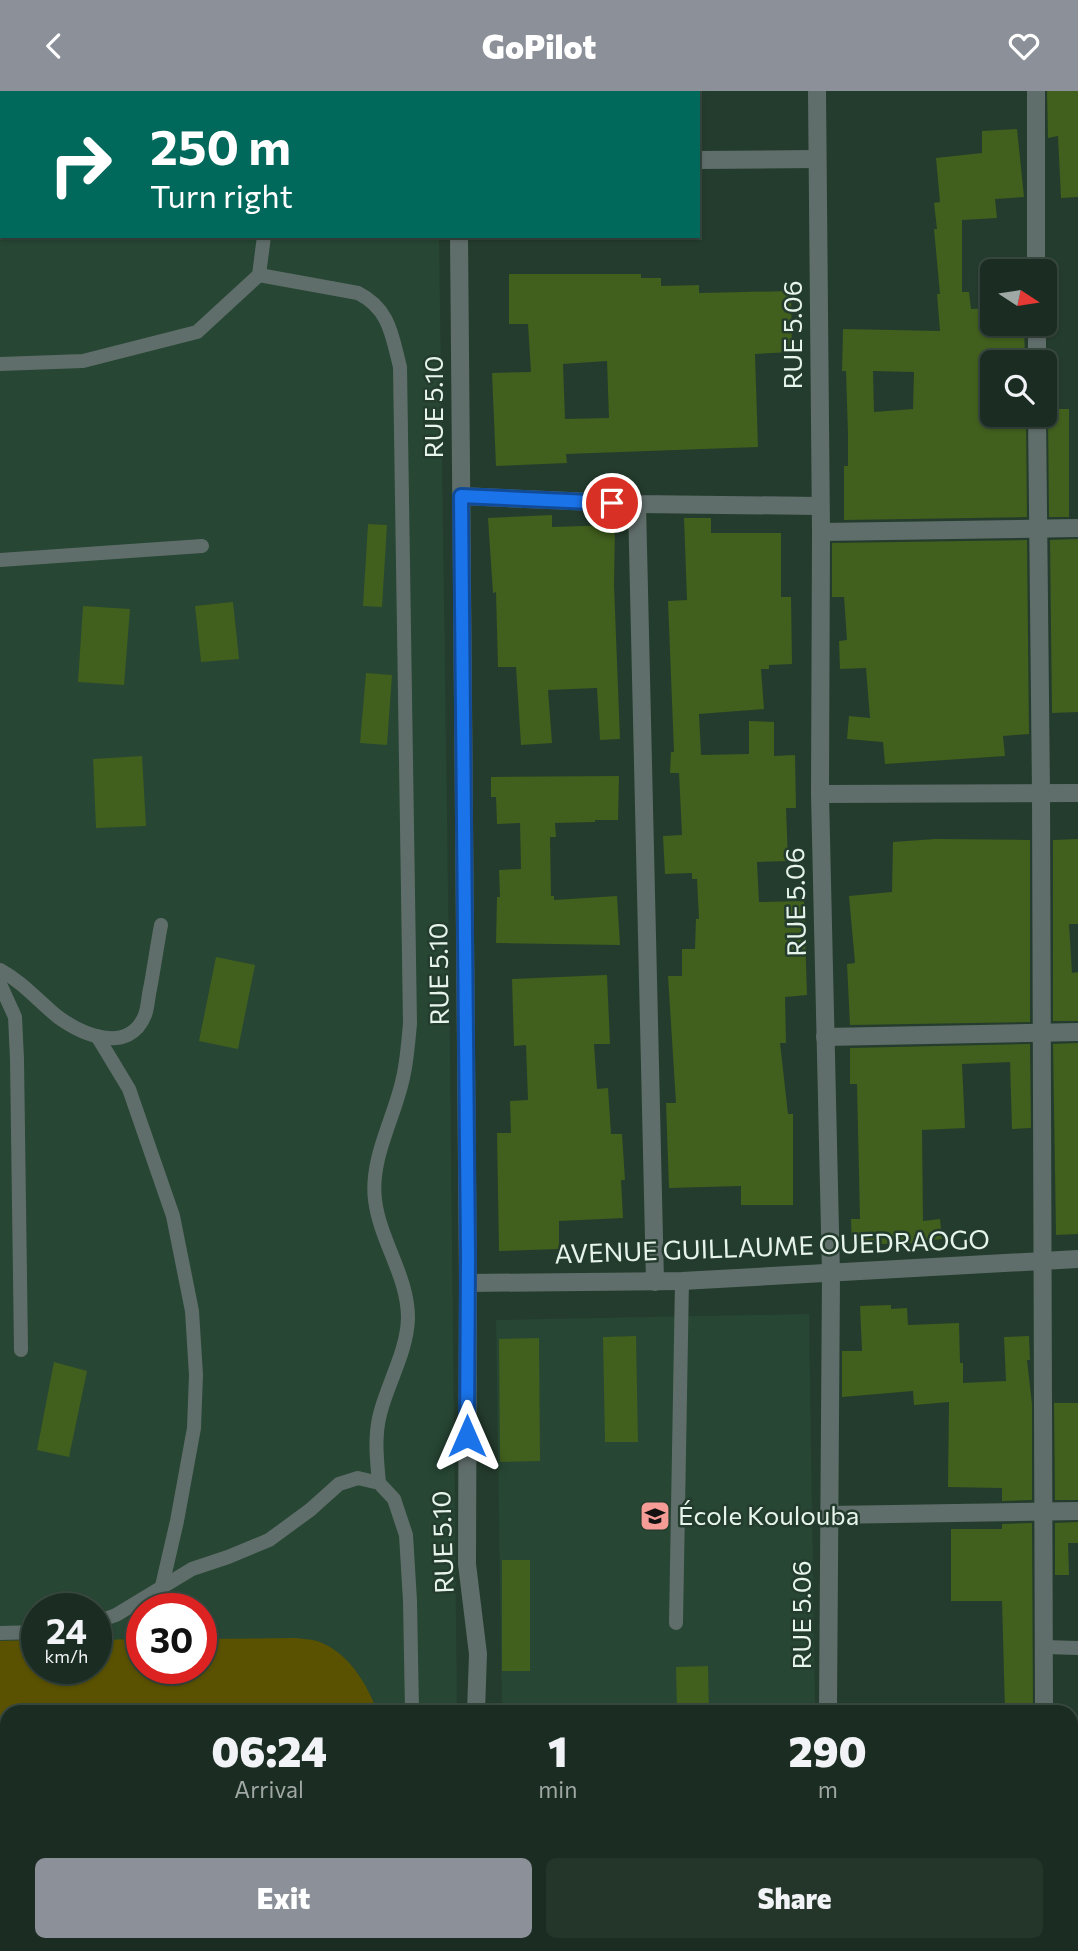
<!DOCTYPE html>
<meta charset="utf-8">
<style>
body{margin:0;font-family:Commissioner,sans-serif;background:#24352a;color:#f1f3f6;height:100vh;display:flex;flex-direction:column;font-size:26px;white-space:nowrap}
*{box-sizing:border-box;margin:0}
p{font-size:23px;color:#a0a8a5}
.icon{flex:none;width:38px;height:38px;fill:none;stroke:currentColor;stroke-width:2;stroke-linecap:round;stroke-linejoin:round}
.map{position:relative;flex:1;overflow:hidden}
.side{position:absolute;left:0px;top:1614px;width:1078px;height:247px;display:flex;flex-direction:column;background:#1b2d22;border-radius:21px 21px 0 0;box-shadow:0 2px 5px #0004,0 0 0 2px #394940}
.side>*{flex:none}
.top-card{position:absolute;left:0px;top:0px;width:700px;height:147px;box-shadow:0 2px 5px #0004,0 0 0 2px #394940;background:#00695c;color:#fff;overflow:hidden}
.needle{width:46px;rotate:102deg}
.fabs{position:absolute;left:980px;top:168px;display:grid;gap:14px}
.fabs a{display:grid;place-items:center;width:77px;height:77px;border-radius:10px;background:#1b2d22;box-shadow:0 2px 5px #0004,0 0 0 2px #394940;font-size:35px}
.speed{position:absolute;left:21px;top:1502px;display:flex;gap:14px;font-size:35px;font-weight:700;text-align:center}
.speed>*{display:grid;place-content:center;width:91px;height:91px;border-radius:50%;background:#1b2d22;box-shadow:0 2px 5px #0004,0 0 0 2px #394940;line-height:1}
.speed small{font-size:18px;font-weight:400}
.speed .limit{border:10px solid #d22;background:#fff;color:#111}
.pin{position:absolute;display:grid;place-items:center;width:60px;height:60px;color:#fff;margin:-30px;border:4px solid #fff;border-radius:50%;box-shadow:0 2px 7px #0007}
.me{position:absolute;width:77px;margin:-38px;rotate:0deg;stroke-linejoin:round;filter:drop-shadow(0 0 5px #0008)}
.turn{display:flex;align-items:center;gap:24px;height:147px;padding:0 35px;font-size:32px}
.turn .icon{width:91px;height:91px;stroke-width:2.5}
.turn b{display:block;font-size:49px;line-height:60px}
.eta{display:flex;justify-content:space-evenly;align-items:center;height:119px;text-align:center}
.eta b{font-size:42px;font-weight:800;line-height:49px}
.primary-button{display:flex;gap:14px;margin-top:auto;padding:14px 35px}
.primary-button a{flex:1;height:80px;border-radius:10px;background:#8c9099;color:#fff;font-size:28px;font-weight:800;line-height:80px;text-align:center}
.primary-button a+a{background:#24352a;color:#f1f3f6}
header{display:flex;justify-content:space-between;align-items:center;height:91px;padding:0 35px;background:#8c9099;color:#fff;font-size:32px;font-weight:800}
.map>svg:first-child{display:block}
.built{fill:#274634;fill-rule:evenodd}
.green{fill:#5a5200}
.building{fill:#415f1d;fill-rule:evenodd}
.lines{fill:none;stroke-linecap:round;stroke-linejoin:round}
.lane{stroke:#606e6b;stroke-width:14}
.street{stroke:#606e6b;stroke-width:18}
.route-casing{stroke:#114b97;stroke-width:18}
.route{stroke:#1a73e8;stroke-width:12}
.labels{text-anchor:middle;stroke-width:5;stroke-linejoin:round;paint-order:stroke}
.street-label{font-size:26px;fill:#e6f4eb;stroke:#243c2d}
.poi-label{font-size:26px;fill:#e6f4eb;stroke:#243c2d;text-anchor:start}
</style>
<header><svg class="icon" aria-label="back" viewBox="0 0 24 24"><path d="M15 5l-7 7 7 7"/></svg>GoPilot<svg class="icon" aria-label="heart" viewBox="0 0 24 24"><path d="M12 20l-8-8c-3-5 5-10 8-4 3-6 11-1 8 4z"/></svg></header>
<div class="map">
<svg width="1078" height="1860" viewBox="0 0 1078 1860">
<rect width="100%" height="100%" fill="#243c2d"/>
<!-- built -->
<g class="built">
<path d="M 0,0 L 436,0 L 436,2 L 2,2 L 2,145 L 439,145 L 449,872 L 457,1620 L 7,1620 L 7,1853 L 459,1853 L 459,1860 L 0,1860 ZM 37,1517 L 96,1517 L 96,1577 L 37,1577 ZM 142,1517 L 201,1517 L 201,1577 L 142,1577 Z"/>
<path d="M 809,1223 L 815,1620 L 502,1620 L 496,1229 Z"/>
<rect x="506" y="1853" width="313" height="7"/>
</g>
<!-- green -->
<path class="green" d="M 295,1547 C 302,1548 310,1548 317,1550 C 347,1560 367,1592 377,1620 L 7,1620 L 7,1791 L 0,1791 L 0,1550 L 37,1549 L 37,1577 L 96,1577 L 96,1549 L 142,1548 L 142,1577 L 201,1577 L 201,1548 Z"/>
<!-- building -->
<g class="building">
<path d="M 1047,0 L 1078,0 L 1078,106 L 1061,107 L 1058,45 L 1048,47 Z"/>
<path d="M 1017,38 L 1024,106 L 995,108 L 997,127 L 962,129 L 962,201 L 969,201 L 971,218 L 992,217 L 992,233 L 1024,233 L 1025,271 L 992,271 L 992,324 L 1026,324 L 1027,426 L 844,429 L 844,375 L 848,375 L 848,343 L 846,280 L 842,280 L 843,238 L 940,240 L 937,203 L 940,203 L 934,138 L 937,138 L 934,112 L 940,111 L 936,67 L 982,62 L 982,40 ZM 873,280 L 914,281 L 913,318 L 874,321 Z"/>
<path d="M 509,183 L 641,183 L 641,187 L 661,187 L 661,195 L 699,194 L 699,202 L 791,200 L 792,261 L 755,263 L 758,356 L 566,363 L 567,372 L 496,375 L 492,282 L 531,281 L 528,233 L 509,233 ZM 607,270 L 609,327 L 565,328 L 563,273 Z"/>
<path d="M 1050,318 L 1069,318 L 1069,426 L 1049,426 L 1048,324 L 1050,324 Z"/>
<path d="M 552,424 L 552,436 L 615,434 L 614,494 L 620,648 L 600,649 L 597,597 L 548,599 L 552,652 L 521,654 L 516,576 L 498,576 L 496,501 L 493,502 L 488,427 Z"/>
<path d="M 684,427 L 711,427 L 711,442 L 781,442 L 781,506 L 791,506 L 792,573 L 769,574 L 769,578 L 761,578 L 764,618 L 699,623 L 701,664 L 749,663 L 749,630 L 774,631 L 774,665 L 795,664 L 796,717 L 786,717 L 788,770 L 757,771 L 759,811 L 804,810 L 807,904 L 785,906 L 786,952 L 780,952 L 788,1023 L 793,1023 L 793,1114 L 741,1114 L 741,1095 L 669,1097 L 666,1012 L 676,1012 L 668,885 L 682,885 L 682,858 L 695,858 L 696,828 L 699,828 L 697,788 L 692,788 L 692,782 L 665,783 L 663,745 L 682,744 L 679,682 L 670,682 L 671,661 L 674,661 L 668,510 L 687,509 Z"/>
<path d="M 368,433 L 387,434 L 382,516 L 363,515 Z"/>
<path d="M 1078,448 L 1078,621 L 1052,622 L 1050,449 Z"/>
<path d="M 1027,449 L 1029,643 L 1003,645 L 1005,665 L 885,673 L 883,651 L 847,648 L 849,625 L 870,627 L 866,577 L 840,578 L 839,550 L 847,549 L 844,506 L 832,506 L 832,452 Z"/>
<path d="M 233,511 L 239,568 L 201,571 L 195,515 Z"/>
<path d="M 83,515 L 130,518 L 124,594 L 78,591 Z"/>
<path d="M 366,582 L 392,584 L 387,654 L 360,652 Z"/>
<path d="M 142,665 L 146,735 L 96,737 L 93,668 Z"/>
<path d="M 619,685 L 618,729 L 595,729 L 595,731 L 555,732 L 556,746 L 550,746 L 551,805 L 554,805 L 554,809 L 617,805 L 620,854 L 496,852 L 497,806 L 500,806 L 499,779 L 521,778 L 520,732 L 497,733 L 496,706 L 491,706 L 491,686 Z"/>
<path d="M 935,748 L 1030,749 L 1030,931 L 850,934 L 847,873 L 855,872 L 849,805 L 892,801 L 893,751 Z"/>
<path d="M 1078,748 L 1078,833 L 1069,833 L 1072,882 L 1078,881 L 1078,930 L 1053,930 L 1053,749 Z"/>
<path d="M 216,866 L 255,874 L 238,958 L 199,950 Z"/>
<path d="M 607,884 L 610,953 L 594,953 L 597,998 L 608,997 L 611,1043 L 622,1043 L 625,1089 L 621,1089 L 623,1127 L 559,1130 L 559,1158 L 499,1160 L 497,1042 L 511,1042 L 510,1010 L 528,1009 L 526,954 L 514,955 L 512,888 Z"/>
<path d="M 1078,952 L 1078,1143 L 1056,1144 L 1053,953 Z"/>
<path d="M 1030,953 L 1031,1037 L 1012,1038 L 1010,971 L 962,973 L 965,1037 L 922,1039 L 923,1130 L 940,1128 L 942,1148 L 913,1152 L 852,1154 L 851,1128 L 860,1128 L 857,993 L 850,993 L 850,957 Z"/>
<path d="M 891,1214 L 891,1218 L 907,1217 L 908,1234 L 959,1232 L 960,1272 L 963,1272 L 963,1292 L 1006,1290 L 1004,1246 L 1029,1245 L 1030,1269 L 1027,1269 L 1032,1313 L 1032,1409 L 1002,1410 L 1002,1397 L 948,1396 L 949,1311 L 914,1314 L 913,1300 L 842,1306 L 842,1260 L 862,1260 L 860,1215 Z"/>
<path d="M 636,1245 L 638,1351 L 605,1351 L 603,1246 Z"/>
<path d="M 539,1247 L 540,1370 L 500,1371 L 499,1248 Z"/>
<path d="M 54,1271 L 87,1280 L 69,1366 L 37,1359 Z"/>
<path d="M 1054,1312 L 1078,1312 L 1078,1409 L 1055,1409 Z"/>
<path d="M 1078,1431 L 1078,1452 L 1068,1452 L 1069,1484 L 1055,1484 L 1055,1432 Z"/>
<path d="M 1032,1432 L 1033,1620 L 1005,1620 L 1002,1510 L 951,1510 L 951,1438 L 1002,1438 L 1002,1433 Z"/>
<rect x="502" y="1469" width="28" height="111"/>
<path d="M 708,1575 L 709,1620 L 677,1620 L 676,1576 Z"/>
</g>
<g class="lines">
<!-- lane -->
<g class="lane">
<path d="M 278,0 L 278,2"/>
<path d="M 0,34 L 2,34"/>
<path d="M 259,184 L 358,202 C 390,218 392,245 400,276 L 410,933 C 408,952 407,972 402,991 C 393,1030 370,1068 375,1109 C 380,1150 408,1185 408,1227 C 407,1261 388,1291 380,1323 C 374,1347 377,1369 379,1392"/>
<path d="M 0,273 L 83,270 L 197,241 L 259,184 L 264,145"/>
<path d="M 0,469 L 202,455"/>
<path d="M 0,879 C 24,892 38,910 58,926 C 83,944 129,964 145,924 C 148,916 148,906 150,898 C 154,877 157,855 161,834"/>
<path d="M 0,893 L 15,926 L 17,968 L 21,1259"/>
<path d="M 97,945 L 129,998 L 173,1125 L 192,1220 L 196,1284 L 194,1337 L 177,1430 L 162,1495"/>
<path d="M 96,1531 L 116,1524 L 192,1478 L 228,1466 L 269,1449 L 310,1419 L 339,1393 L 358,1387 L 379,1392 L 394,1408 L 406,1444 L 410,1510 L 412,1620"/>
<path d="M 676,1532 L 682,1190"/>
<path d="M 0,1542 L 37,1541"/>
<path d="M 1044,1556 L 1078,1557"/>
<path d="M 1071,1683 L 1078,1683"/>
<path d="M 416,1853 L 416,1860"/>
</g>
<!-- street -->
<g class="street">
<path d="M 458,0 L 458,2"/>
<path d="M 651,0 L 651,2"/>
<path d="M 817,0 L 821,441 L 820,703 L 831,1183 L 828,1620"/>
<path d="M 1036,0 L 1036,180"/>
<path d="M 698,69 L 817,68"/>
<path d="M 459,145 L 468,1192 L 467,1473 L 478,1563 L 476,1620"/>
<path d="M 1037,233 L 1037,271"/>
<path d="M 1037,324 L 1041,702 L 1044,1620"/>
<path d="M 461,405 L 637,413 L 820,415"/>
<path d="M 637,413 L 655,1191"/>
<path d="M 821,441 L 1078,437"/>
<path d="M 820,703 L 1078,702"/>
<path d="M 825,946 L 1078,941"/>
<path d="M 468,1192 L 682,1190 L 1078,1168"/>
<path d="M 829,1424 L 1078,1420"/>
<path d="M 484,1853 L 485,1860"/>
<path d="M 1046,1853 L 1046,1860"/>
<path d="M 827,1860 L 828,1853"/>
</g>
</g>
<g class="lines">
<!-- route casing -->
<g class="route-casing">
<path id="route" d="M 467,1345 L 468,1165 L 461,405 L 612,412"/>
</g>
<!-- route -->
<use href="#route" class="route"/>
</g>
<!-- icons -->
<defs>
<g id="school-square" transform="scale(1.575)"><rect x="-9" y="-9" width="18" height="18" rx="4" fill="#f59c96" stroke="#243c2d"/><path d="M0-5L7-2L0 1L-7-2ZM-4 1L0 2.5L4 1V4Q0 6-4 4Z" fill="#111"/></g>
</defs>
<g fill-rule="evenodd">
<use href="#school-square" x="655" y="1425"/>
</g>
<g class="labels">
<!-- street labels -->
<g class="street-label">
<text transform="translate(793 244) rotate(-90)" y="9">RUE 5.06</text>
<text transform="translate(434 316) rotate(-90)" y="9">RUE 5.10</text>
<text transform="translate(796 811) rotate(-91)" y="9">RUE 5.06</text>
<text transform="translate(439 883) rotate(-91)" y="9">RUE 5.10</text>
<text transform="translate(772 1156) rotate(-2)" y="9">AVENUE GUILLAUME OUEDRAOGO</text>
<text transform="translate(443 1451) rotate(-92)" y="9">RUE 5.10</text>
<text transform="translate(802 1524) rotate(-90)" y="9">RUE 5.06</text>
</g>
<!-- poi labels -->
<g class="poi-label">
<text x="678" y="1434">École Koulouba</text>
</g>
</g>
</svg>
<div class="fabs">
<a><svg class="needle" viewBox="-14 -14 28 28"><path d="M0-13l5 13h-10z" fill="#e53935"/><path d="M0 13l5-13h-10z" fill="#a0a8a5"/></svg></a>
<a><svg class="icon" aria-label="search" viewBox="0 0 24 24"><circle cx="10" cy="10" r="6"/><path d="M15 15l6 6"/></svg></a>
</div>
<div class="speed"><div>24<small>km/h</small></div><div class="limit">30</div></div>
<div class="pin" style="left:612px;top:412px;background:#d93025"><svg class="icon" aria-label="arrive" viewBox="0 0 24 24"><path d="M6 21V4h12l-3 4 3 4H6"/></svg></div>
<svg class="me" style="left:467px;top:1345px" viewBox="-20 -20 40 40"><path d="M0-17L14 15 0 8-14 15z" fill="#1a73e8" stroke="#fff" stroke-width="4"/></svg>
<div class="top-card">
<div class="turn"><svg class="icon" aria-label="right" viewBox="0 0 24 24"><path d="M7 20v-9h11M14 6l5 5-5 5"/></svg><div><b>250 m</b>Turn right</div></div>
</div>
<section class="side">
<div class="eta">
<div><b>06:24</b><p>Arrival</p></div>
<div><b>1</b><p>min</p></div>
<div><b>290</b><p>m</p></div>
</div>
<div class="primary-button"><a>Exit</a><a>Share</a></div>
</section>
</div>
